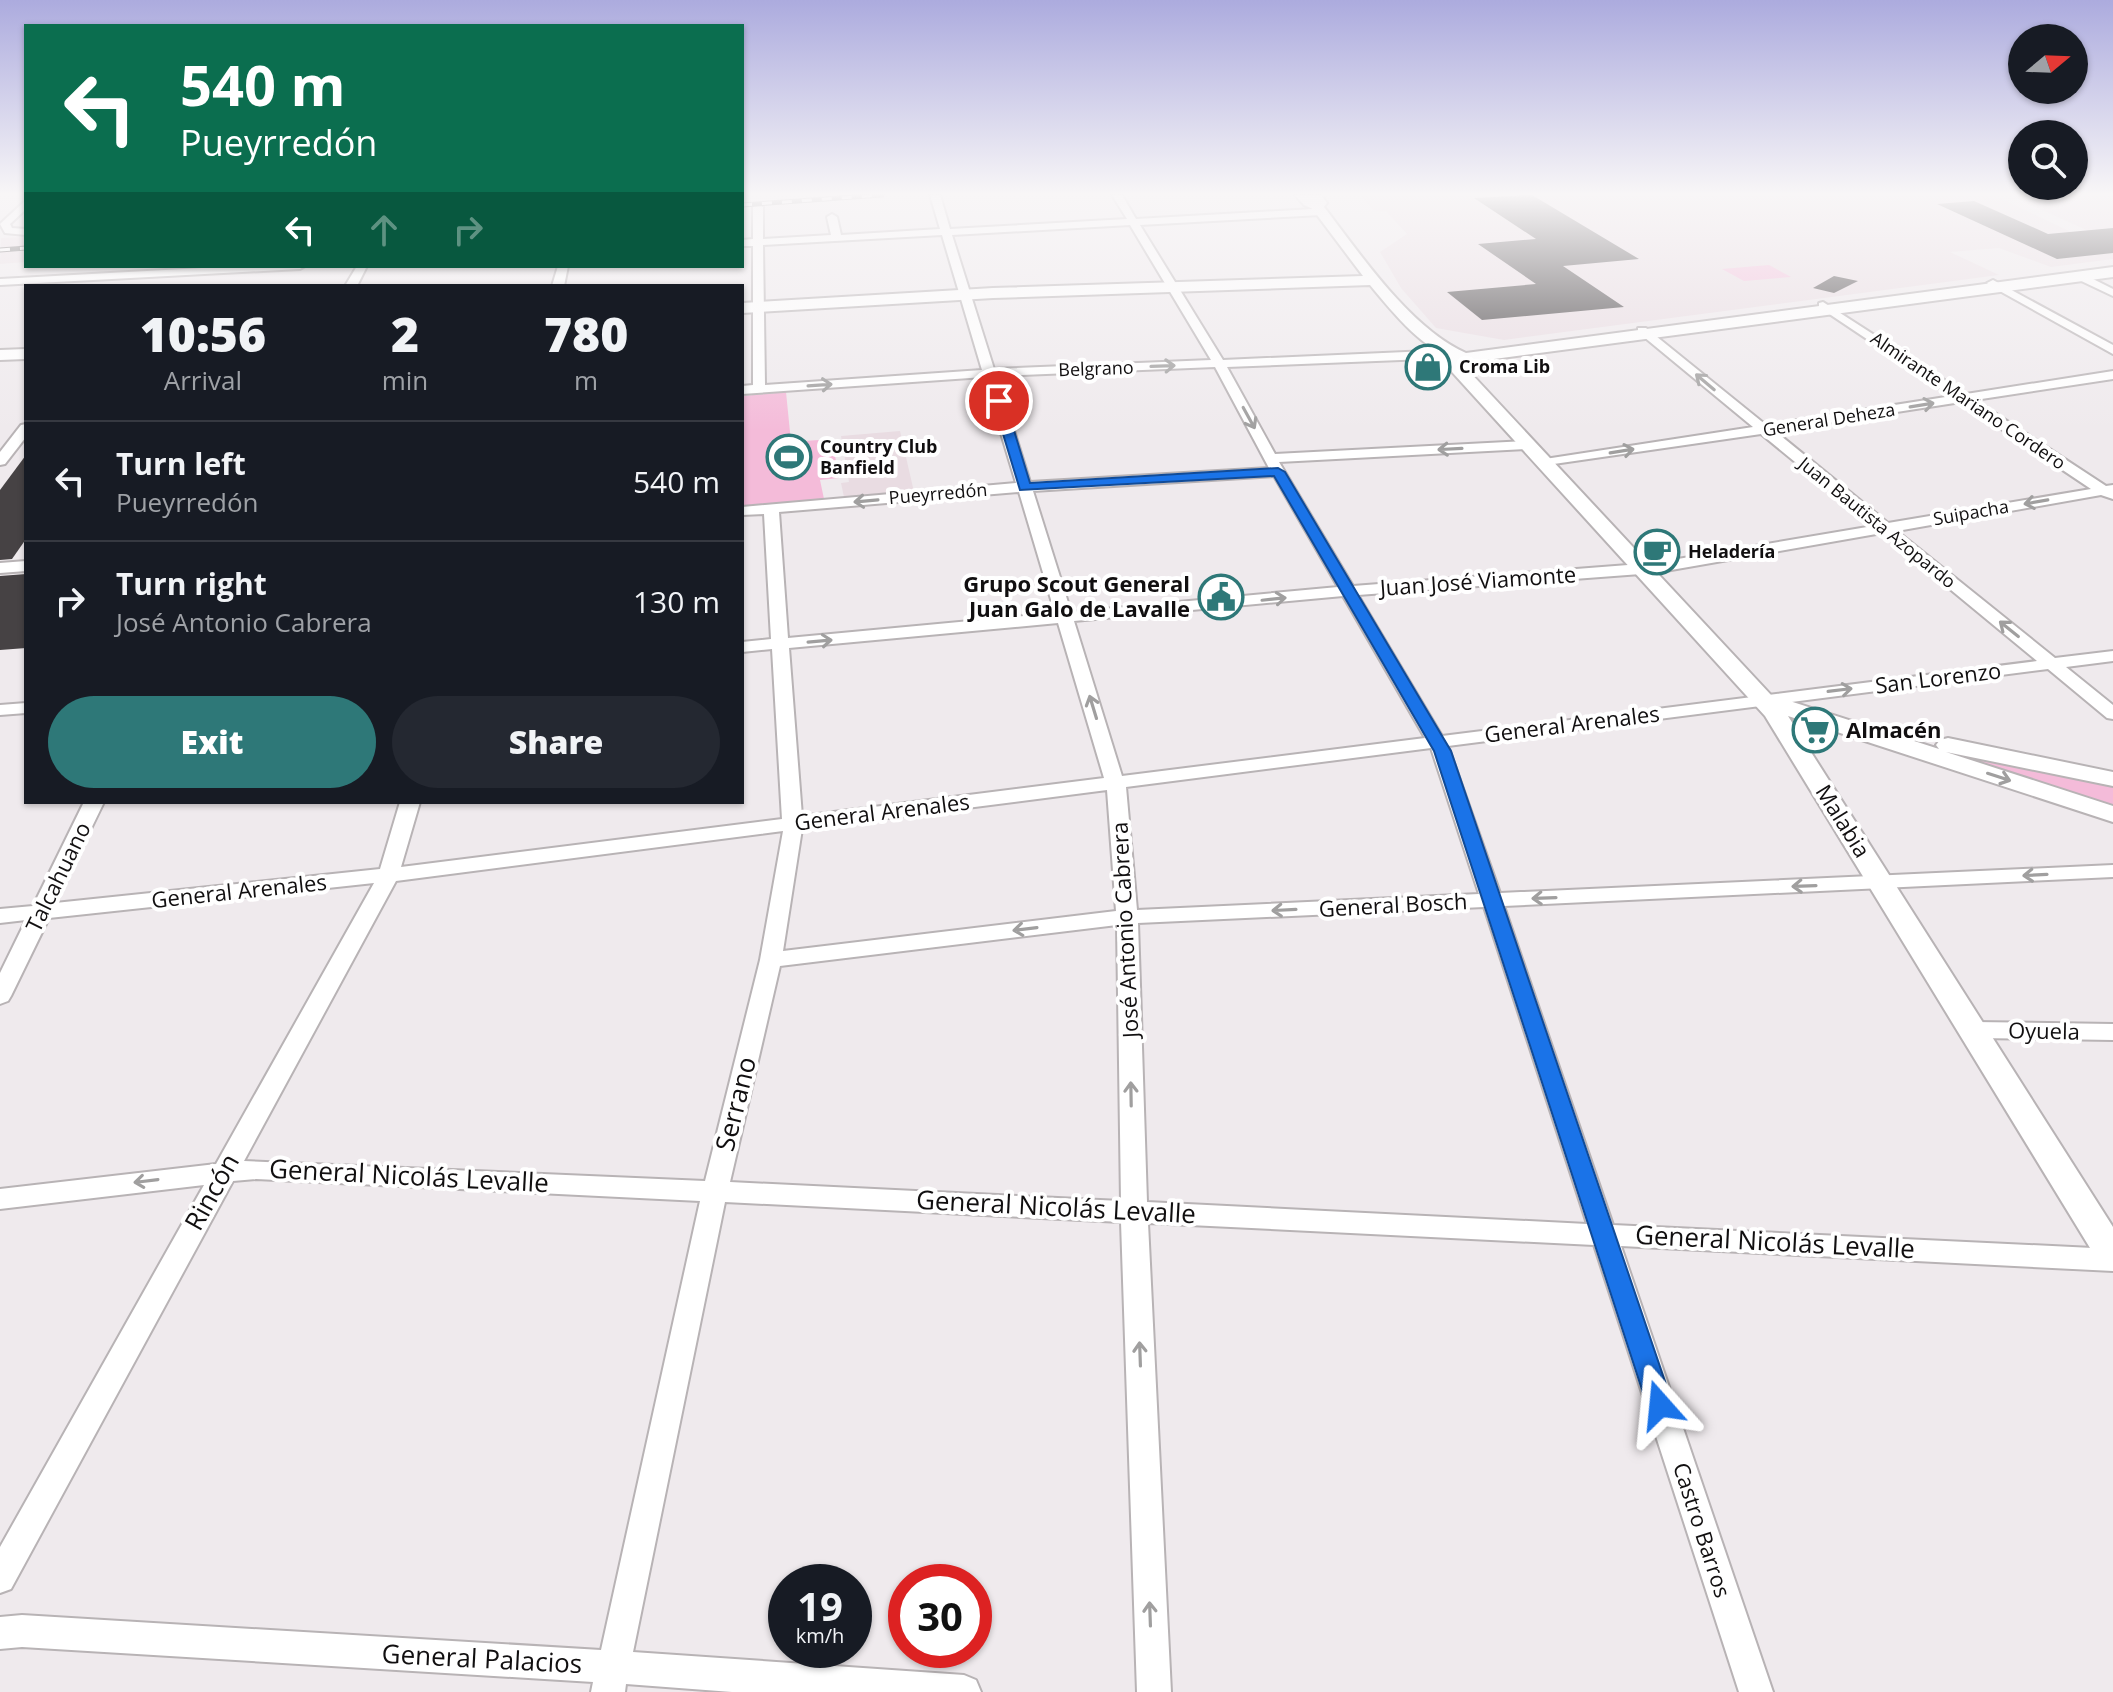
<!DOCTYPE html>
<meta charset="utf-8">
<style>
body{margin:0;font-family:"Open Sans",sans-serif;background:#242831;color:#f1f3f6;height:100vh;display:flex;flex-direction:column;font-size:30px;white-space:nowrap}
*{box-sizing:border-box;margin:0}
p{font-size:26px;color:#9ea1a6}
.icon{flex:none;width:44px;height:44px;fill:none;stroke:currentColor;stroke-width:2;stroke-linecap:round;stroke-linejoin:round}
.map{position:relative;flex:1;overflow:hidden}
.details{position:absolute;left:24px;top:284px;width:720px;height:520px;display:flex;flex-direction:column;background:#171b24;border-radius:0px;box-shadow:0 2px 6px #0004}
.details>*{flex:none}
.banner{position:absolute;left:24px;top:24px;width:720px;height:244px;border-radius:0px;box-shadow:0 2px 6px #0004;background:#0b6e4f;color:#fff;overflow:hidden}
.needle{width:52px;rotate:71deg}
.fabs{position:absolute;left:2008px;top:24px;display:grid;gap:16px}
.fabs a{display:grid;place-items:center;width:80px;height:80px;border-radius:50%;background:#171b24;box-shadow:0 2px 6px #0004;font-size:40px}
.speed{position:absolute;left:768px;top:1564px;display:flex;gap:16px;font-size:40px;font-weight:700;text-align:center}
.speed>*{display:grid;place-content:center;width:104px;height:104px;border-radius:50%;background:#171b24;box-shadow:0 2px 6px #0004;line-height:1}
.speed small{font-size:20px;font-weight:400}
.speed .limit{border:12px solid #d22;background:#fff;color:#111}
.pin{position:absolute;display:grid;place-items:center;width:68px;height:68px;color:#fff;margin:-34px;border:4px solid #fff;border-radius:50%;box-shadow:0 2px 8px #0007}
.me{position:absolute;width:88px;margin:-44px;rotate:342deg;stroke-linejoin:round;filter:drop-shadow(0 0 6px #0008)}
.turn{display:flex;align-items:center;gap:28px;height:168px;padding:0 24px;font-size:36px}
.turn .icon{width:104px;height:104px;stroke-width:2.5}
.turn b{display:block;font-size:56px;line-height:68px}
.lanes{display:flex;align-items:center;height:76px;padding:0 24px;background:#0003;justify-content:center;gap:40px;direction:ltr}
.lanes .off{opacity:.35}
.eta{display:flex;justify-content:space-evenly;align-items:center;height:136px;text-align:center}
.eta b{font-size:48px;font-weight:800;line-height:56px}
.action{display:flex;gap:16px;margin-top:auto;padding:16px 24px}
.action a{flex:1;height:92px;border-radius:48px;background:#2e7878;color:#fff;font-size:32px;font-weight:800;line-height:92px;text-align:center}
.action a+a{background:#242831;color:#f1f3f6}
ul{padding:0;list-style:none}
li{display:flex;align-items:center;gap:24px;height:120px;padding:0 24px;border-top:2px solid #363941}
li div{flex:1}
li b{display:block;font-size:30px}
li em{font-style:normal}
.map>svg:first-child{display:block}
.built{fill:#e9dce2}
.green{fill:#f4bbd9}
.building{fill:#464244}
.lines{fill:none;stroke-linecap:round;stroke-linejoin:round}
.minor-casing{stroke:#b8b3b5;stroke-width:4}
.tertiary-casing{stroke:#b8b3b5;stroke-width:4}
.secondary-casing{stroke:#b8b3b5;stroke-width:4}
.minor{fill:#fff;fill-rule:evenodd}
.tertiary{fill:#fff;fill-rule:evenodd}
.secondary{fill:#fff;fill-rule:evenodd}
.rail-casing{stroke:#524f50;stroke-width:5}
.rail{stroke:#fff;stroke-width:3;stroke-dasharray:10;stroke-linecap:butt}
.oneway{stroke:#a09f9f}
.route{fill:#1a73e8;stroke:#114b97;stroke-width:2}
.labels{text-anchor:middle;stroke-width:8;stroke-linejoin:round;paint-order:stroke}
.far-poi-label{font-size:18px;font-weight:bold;fill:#110f10;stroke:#fff;text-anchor:start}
.far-street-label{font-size:18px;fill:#110f10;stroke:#fff}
.street-label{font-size:22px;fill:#110f10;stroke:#fff}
.poi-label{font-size:22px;font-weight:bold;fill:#110f10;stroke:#fff;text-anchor:end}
.near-street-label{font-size:26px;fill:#110f10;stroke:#fff}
</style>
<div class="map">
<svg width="2113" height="1692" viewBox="0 0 2113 1692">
<rect width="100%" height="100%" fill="#efeaed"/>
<!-- built -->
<g class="built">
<path d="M 1360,195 L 1994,195 L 2113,252 L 2113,259 L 2051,267 L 1999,248 L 1950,252 L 1999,275 L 1504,340 L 1436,328 L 1401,288 L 1380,252 L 1407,234 L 1386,211 L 1373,210 Z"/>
<path d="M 2009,195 L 2113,195 L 2113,242 Z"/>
<path d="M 26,237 L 26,262 L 0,264 L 1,238 Z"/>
<path d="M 900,431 L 914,492 L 844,497 L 841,483 L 849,482 L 841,436 Z"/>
</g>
<!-- green -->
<g class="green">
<path d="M 1769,265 L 1791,277 L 1744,281 L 1722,269 Z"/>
<path d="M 786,392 L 791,442 L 832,439 L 839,478 L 820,480 L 824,499 L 742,506 L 742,396 Z"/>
<path d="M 1950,752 L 2113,786 L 2113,808 L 1950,754 Z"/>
</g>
<!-- building -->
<g class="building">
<path d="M 1532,195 L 1639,259 L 1563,266 L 1624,307 L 1482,320 L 1447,292 L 1536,284 L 1478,244 L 1536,239 L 1474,198 Z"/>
<path d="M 1974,201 L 2048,234 L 2113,228 L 2113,253 L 2057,259 L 1937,204 Z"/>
<path d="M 1834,276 L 1858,281 L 1834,293 L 1813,288 Z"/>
<path d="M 26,455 L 26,539 L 12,559 L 0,560 L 0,490 Z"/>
<path d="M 26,574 L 26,648 L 0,650 L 0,576 Z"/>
</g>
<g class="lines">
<!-- minor casing -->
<g class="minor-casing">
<g id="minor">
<path d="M 930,195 L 940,195 L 950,229 L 1127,219 L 1112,195 L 1122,195 L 1136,219 L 1313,209 L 1304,205 L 1295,195 L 1305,195 L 1316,204 L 1311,195 L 1321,195 L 1327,203 L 1322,209 L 1326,212 L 1321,215 L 1140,225 L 1223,360 L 1451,350 L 1457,354 L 1451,358 L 1227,367 L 1275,454 L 1528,441 L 1535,445 L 1528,449 L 1279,462 L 1353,586 L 1654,563 L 1873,526 L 1761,434 L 1540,466 L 1538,463 L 1545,459 L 1753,427 L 1638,332 L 1638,328 L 1646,328 L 1766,425 L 1952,396 L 1819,307 L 1819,303 L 1823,302 L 1966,394 L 2113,371 L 2113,379 L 1975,400 L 2106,486 L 2113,485 L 2113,499 L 2101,495 L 1897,531 L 2055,658 L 2113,651 L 2113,661 L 2066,667 L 2113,705 L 2113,719 L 2107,718 L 2048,669 L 1448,746 L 1500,893 L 2113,865 L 2113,877 L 1504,906 L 1613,1225 L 2113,1249 L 2113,1271 L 1621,1246 L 1773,1692 L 1739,1692 L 1594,1245 L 1148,1223 L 1171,1692 L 1137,1692 L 1121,1222 L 725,1202 L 633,1652 L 964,1675 L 976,1680 L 981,1692 L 732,1692 L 626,1684 L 625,1692 L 591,1692 L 593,1682 L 22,1647 L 0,1649 L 0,1617 L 22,1615 L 601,1650 L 700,1201 L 256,1179 L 233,1181 L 11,1589 L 0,1593 L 0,1547 L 204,1185 L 0,1209 L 0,1189 L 216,1164 L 374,883 L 49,918 L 11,996 L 8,1001 L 0,1004 L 0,973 L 26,920 L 0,923 L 0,909 L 33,906 L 84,802 L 104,802 L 55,903 L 380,869 L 400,802 L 420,802 L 401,867 L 782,819 L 772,649 L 742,652 L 742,642 L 771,639 L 764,514 L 742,515 L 742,507 L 1016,483 L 984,377 L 742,394 L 742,386 L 753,385 L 753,246 L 742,246 L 742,240 L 753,239 L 753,207 L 758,204 L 763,207 L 763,239 L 831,235 L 827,217 L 832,214 L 837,217 L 841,235 L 940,229 ZM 1130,225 L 1211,360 L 994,369 L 952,235 ZM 942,235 L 982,370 L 765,385 L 763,245 ZM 1215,367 L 1269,468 L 1030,482 L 997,376 ZM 1961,402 L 2091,489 L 1888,523 L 1775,431 ZM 1274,476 L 1338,587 L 1071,612 L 1033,491 ZM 1019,492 L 1055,613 L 788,638 L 779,512 ZM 1882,533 L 2037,661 L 1442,736 L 1358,595 L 1654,573 ZM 1343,596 L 1425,738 L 1122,776 L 1074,621 ZM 1058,623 L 1104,778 L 802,816 L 789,648 ZM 1431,748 L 1479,894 L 1137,910 L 1126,787 ZM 1107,790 L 1116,911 L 783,951 L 802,829 ZM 783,831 L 760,960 L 705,1181 L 244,1161 L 396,881 ZM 1484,907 L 1587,1224 L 1147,1202 L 1138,923 ZM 1117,925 L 1121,1201 L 730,1182 L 780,966 Z"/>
<path d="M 26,200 L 26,209 L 10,224 L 12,228 L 26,229 L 26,235 L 5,233 L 0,224 Z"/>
<path d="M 239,266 L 305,266 L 300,269 L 0,285 L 0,279 Z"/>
<path d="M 357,266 L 367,266 L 357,286 L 345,286 Z"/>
<path d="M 558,266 L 568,266 L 564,286 L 552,286 Z"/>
<path d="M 2075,274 L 2083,274 L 2113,289 L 2113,296 L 2075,278 Z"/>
<path d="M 1993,280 L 2113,345 L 2113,354 L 1989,285 L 1987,283 Z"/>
<path d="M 26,424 L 26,437 L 5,464 L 0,465 L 0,452 L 21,425 Z"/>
<path d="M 26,561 L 26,571 L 0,573 L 0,563 Z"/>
<path d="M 26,703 L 26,713 L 0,715 L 0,705 Z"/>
<path d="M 1974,1022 L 2113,1024 L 2113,1040 L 1974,1038 L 1966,1036 L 1963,1030 L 1966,1024 Z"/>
</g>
</g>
<!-- tertiary casing -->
<g class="tertiary-casing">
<path id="tertiary" d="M 1458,352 L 1466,357 L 1466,368 L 1771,695 L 1939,749 L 1936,745 L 1940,740 L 1948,738 L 2113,772 L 2113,786 L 1946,752 L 2113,806 L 2113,822 L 1788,716 L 2113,1227 L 2113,1270 L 2101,1266 L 1765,716 L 1452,372 L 1450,357 Z"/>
</g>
<!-- secondary casing -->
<g class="secondary-casing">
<g id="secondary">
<path d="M 1302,195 L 1315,195 C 1354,245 1407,327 1466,353 L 2113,267 L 2113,277 L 1464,363 C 1425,353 1395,315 1370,285 L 993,298 L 742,313 L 742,303 L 993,288 L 1363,276 Z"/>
<path d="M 26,349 L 26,359 L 0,360 L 0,350 Z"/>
</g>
</g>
<!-- minor -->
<use href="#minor" class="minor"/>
<!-- tertiary -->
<use href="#tertiary" class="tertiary"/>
<!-- secondary -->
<use href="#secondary" class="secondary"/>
<!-- rail casing -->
<g class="rail-casing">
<g id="rail">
<path d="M 742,205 L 882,195"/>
<path d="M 0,250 L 26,248"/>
</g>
</g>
<!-- rail -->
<use href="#rail" class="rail"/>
</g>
<!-- one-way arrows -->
<defs><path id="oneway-shaft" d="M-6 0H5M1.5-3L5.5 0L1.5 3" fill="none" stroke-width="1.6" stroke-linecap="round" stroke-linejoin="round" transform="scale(2)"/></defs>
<g class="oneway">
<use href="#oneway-shaft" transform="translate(1163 366) rotate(-2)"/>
<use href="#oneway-shaft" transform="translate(1705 382) rotate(-140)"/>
<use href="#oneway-shaft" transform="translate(820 385) rotate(-4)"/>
<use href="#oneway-shaft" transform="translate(1922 405) rotate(-9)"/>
<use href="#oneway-shaft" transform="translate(1249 418) rotate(61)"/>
<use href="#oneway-shaft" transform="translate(1450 449) rotate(177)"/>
<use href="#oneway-shaft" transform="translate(1622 451) rotate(-9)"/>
<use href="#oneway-shaft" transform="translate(866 501) rotate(175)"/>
<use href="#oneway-shaft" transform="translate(2036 502) rotate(170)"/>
<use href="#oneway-shaft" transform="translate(1274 599) rotate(-6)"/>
<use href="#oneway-shaft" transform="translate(2009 629) rotate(-141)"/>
<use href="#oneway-shaft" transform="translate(820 641) rotate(-5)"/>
<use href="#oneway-shaft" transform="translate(1840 690) rotate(-7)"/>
<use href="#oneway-shaft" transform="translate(1093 707) rotate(-107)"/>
<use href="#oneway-shaft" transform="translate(1999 777) rotate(18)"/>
<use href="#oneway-shaft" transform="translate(2035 875) rotate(177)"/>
<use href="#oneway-shaft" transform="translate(1804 886) rotate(178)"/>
<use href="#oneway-shaft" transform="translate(1544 898) rotate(178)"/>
<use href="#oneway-shaft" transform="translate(1284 910) rotate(177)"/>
<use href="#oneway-shaft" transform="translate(1025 929) rotate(173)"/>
<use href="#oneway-shaft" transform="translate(1131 1094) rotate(-91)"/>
<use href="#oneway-shaft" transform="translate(146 1181) rotate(173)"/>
<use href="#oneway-shaft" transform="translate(1140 1354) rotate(-92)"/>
<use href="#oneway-shaft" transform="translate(1150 1614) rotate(-92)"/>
</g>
<!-- sky -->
<linearGradient id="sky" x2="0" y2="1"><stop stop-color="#acabde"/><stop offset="0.45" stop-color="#f8f6f7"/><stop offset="1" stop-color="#f8f6f7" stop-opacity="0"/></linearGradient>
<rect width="2113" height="431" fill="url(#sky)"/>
<!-- route -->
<path class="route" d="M 999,398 L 1005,401 L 1030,483 L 1278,468 L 1285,472 L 1451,751 L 1673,1405 L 1669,1413 L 1660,1417 L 1651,1413 L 1647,1405 L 1434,751 L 1274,476 L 1020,490 L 993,401 Z"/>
<!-- icons -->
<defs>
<g id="shop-ring" transform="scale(2.3)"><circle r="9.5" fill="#fff" stroke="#2e7878" stroke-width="1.5"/><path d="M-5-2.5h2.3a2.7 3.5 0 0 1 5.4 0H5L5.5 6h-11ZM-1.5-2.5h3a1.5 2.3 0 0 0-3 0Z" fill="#2e7878"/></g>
<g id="stadium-ring" transform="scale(2.3)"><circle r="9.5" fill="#fff" stroke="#2e7878" stroke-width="1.5"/><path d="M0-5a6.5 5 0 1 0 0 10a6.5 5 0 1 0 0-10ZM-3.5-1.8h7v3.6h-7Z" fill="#2e7878"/></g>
<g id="cafe-ring" transform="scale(2.3)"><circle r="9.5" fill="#fff" stroke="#2e7878" stroke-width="1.5"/><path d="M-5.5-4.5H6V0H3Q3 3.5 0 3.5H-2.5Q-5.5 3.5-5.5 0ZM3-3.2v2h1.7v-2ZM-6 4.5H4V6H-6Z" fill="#2e7878"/></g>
<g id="civic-ring" transform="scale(2.3)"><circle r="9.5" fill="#fff" stroke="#2e7878" stroke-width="1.5"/><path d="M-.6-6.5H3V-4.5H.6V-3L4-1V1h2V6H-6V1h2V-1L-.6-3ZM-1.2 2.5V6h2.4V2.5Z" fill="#2e7878"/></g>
<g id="supermarket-ring" transform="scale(2.3)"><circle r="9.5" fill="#fff" stroke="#2e7878" stroke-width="1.5"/><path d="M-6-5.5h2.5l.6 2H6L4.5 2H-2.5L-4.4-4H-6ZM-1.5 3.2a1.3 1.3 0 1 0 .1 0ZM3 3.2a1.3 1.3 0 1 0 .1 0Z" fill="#2e7878"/></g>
</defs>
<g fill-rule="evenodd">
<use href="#shop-ring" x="1428" y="367"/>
<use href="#stadium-ring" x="789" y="457"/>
<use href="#cafe-ring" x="1657" y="552"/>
<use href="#civic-ring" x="1221" y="597"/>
<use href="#supermarket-ring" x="1815" y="730"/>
</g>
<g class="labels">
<!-- far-poi labels -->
<g class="far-poi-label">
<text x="1459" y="373">Croma Lib</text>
<text x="820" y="453">Country Club<tspan x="820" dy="21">Banfield</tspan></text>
<text x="1688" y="558">Heladería</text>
</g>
<!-- far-street labels -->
<g class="far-street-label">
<text transform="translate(1096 369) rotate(-2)" y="6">Belgrano</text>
<text transform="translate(1968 401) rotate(34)" y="6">Almirante Mariano Cordero</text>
<text transform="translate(1829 420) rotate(-9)" y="6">General Deheza</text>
<text transform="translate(938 494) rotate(-5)" y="6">Pueyrredón</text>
<text transform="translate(1971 513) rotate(-10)" y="6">Suipacha</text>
<text transform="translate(1877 523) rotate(39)" y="6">Juan Bautista Azopardo</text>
</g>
<!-- street labels -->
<g class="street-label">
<text transform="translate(1478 581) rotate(-4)" y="8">Juan José Viamonte</text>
<text transform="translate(1938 678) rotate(-7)" y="8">San Lorenzo</text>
<text transform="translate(1572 724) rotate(-7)" y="8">General Arenales</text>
<text transform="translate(882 812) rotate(-7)" y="8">General Arenales</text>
<text transform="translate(1843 821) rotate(58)" y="8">Malabia</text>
<text transform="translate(58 877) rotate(-64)" y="8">Talcahuano</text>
<text transform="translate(239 891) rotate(-6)" y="8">General Arenales</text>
<text transform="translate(1393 905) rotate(-3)" y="8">General Bosch</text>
<text transform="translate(1125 930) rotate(-93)" y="8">José Antonio Cabrera</text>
<text transform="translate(2044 1031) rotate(1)" y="8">Oyuela</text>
<text transform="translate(1702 1530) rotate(72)" y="8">Castro Barros</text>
</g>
<!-- poi labels -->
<g class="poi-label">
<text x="1190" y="592">Grupo Scout General<tspan x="1190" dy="25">Juan Galo de Lavalle</tspan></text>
<text x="1846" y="738" text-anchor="start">Almacén</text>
</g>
<!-- near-street labels -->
<g class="near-street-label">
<text transform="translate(736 1104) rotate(-76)" y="9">Serrano</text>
<text transform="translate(409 1176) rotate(3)" y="9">General Nicolás Levalle</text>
<text transform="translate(212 1192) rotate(-61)" y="9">Rincón</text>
<text transform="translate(1056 1207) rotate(3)" y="9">General Nicolás Levalle</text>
<text transform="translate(1775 1242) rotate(3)" y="9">General Nicolás Levalle</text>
<text transform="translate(482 1659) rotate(3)" y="9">General Palacios</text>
</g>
</g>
</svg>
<div class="fabs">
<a><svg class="needle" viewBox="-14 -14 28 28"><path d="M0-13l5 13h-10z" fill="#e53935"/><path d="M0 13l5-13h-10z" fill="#9ea1a6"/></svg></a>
<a><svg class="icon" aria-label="search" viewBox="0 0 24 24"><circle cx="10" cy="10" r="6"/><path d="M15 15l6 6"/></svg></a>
</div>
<div class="speed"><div>19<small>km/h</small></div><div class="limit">30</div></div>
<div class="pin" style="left:999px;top:401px;background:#d93025"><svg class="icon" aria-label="arrive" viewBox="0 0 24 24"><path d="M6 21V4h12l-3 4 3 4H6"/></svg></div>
<svg class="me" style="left:1660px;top:1405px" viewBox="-20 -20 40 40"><path d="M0-17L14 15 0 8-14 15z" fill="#1a73e8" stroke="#fff" stroke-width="4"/></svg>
<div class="banner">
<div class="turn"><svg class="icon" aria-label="left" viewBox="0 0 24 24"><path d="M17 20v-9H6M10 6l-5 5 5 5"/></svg><div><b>540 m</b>Pueyrredón</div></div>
<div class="lanes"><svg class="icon" aria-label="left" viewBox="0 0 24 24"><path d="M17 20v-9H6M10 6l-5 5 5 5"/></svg><svg class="icon off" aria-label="ahead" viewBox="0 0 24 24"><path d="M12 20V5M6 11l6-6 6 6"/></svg><svg class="icon off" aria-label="right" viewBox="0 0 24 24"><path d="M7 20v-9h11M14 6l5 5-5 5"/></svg></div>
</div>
<section class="details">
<div class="eta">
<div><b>10:56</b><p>Arrival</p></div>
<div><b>2</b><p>min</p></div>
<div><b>780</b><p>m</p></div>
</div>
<ul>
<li><svg class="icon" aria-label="left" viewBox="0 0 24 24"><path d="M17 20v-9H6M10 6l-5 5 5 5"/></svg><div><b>Turn left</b><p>Pueyrredón</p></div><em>540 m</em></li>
<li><svg class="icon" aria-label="right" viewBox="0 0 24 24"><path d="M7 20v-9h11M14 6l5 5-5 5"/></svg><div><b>Turn right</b><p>José Antonio Cabrera</p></div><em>130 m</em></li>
</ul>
<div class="action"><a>Exit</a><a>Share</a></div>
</section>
</div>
